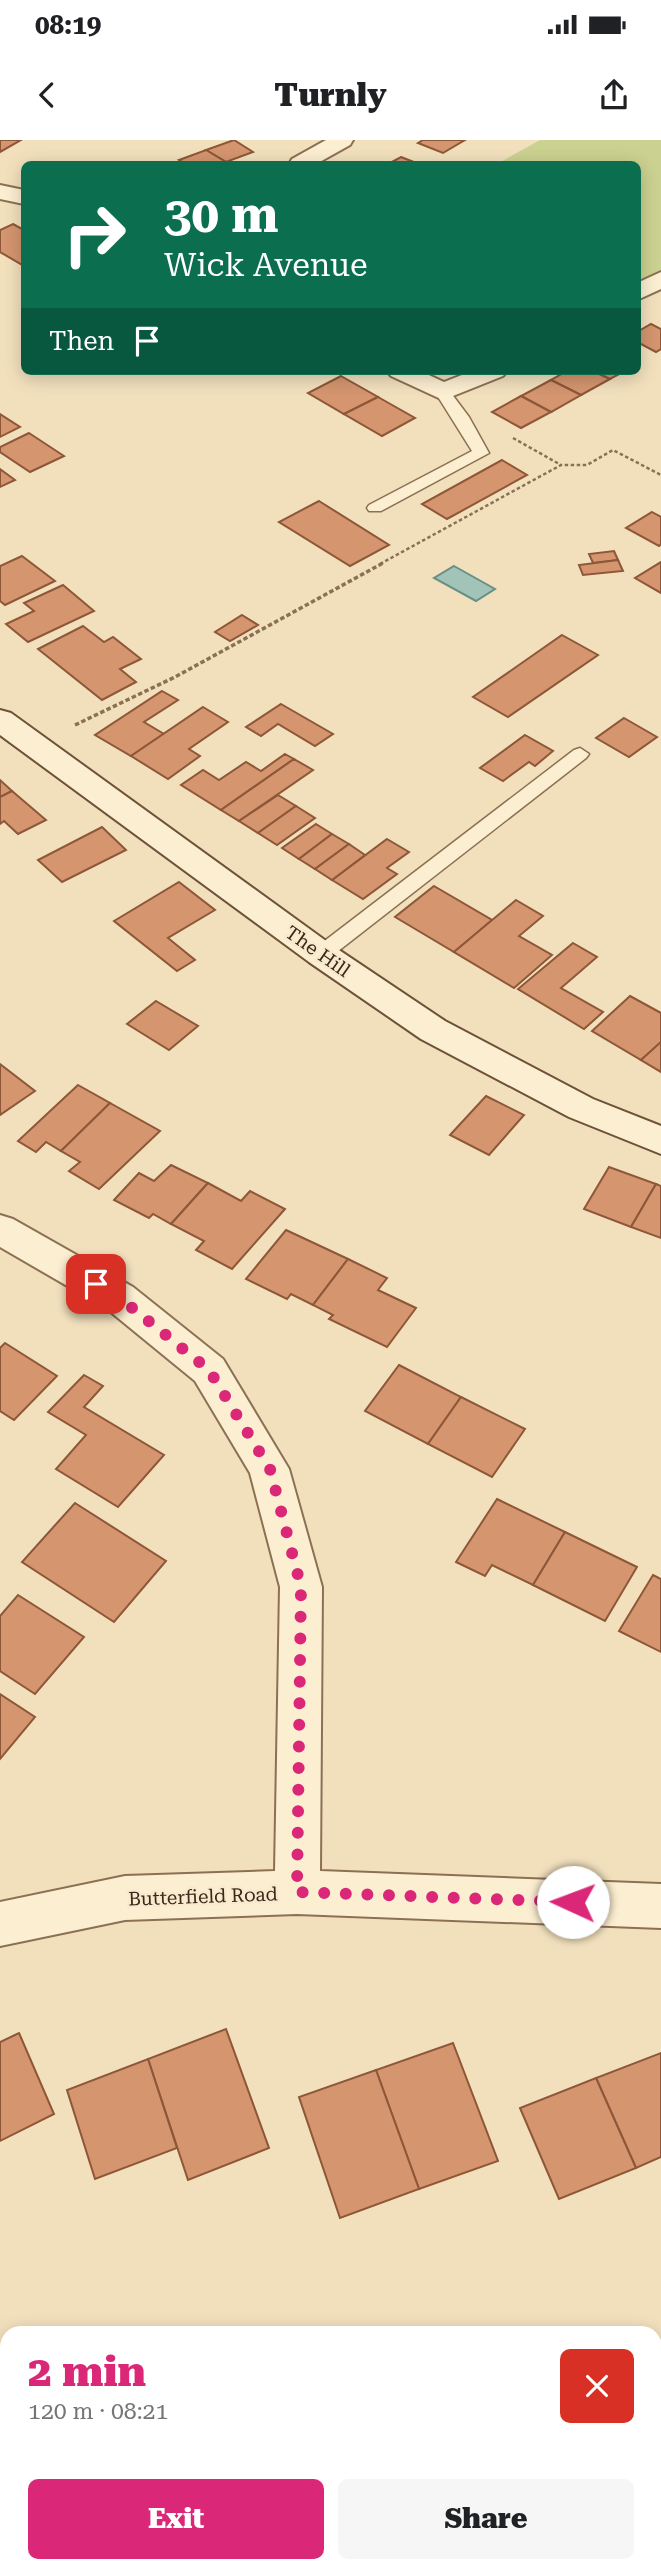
<!DOCTYPE html>
<meta charset="utf-8">
<style>
body{margin:0;font-family:"Roboto Serif",serif;background:#f6f6f6;color:#202124;height:100vh;display:flex;flex-direction:column;font-size:26px;white-space:nowrap}
*{box-sizing:border-box;margin:0}
p{font-size:23px;color:#757577}
.icon{flex:none;width:38px;height:38px;fill:none;stroke:currentColor;stroke-width:2;stroke-linecap:round;stroke-linejoin:round}
.map{position:relative;flex:1;overflow:hidden}
.sheet{position:absolute;left:0px;top:2186px;width:662px;height:247px;display:flex;flex-direction:column;background:#fff;border-radius:21px 21px 0 0;box-shadow:0 4px 18px #0003}
.sheet>*{flex:none}
.banner{position:absolute;left:21px;top:21px;width:620px;height:214px;border-radius:10px;box-shadow:0 4px 18px #0003;background:#0b6e4f;color:#fff;overflow:hidden}
.pin{position:absolute;display:grid;place-items:center;width:60px;height:60px;color:#fff;margin:-30px;border-radius:14px;box-shadow:0 4px 10px #0006}
.me{position:absolute;width:77px;margin:-38px;rotate:272deg;stroke-linejoin:round;filter:drop-shadow(0 0 5px #0008)}
.turn{display:flex;align-items:center;gap:24px;height:147px;padding:0 28px;font-size:32px}
.turn .icon{width:91px;height:91px;stroke-width:2.5}
.turn b{display:block;font-size:49px;line-height:60px}
.then{display:flex;align-items:center;height:66px;padding:0 28px;background:#0003;gap:14px;font-size:26px}
.round{display:grid;place-items:center;flex:none;width:74px;height:74px;border-radius:10px;background:#f6f6f6}
.headline{display:flex;align-items:center;justify-content:space-between;height:119px;padding:0 28px}
h1{font-size:42px;font-weight:800;line-height:52px;color:#db2777}
.primary-button{display:flex;gap:14px;margin-top:auto;padding:14px 28px}
.primary-button a{flex:1;height:80px;border-radius:10px;background:#db2777;color:#fff;font-size:28px;font-weight:800;line-height:80px;text-align:center}
.primary-button a+a{background:#f6f6f6;color:#202124}
.status{display:flex;justify-content:space-between;align-items:center;height:49px;padding:0 35px;background:#fff;direction:ltr}
.status svg{height:19px;fill:currentColor}
header{display:flex;justify-content:space-between;align-items:center;height:91px;padding:0 28px;background:#fff;font-size:32px;font-weight:800}
.map>svg:first-child{display:block}
.green{fill:#cbd190}
.water{fill:#a1c3b8;stroke:#689185;stroke-width:2}
.building{fill:#d4956f;stroke:#8d5738;stroke-width:2}
.lines{fill:none;stroke-linecap:round;stroke-linejoin:round}
.lane-casing{stroke:#8b7054;stroke-width:3}
.street-casing{stroke:#8b7054;stroke-width:4}
.secondary-casing{stroke:#6d5138;stroke-width:4}
.path-far1{stroke:#8b7054;stroke-width:2.5;stroke-dasharray:3.5 2.5;stroke-linecap:butt}
.path{stroke:#8b7054;stroke-width:3.5;stroke-dasharray:4.5 2.5;stroke-linecap:butt}
.lane{fill:#fceed1;fill-rule:evenodd}
.street{fill:#fceed1;fill-rule:evenodd}
.secondary{fill:#fceed1;fill-rule:evenodd}
.route{stroke:#db2777;stroke-width:12;stroke-dasharray:0 21.6}
.labels{text-anchor:middle;stroke-width:5;stroke-linejoin:round;paint-order:stroke}
.street-label{font-size:19px;fill:#39281b;stroke:#f9eacd}
</style>
<div class="status"><b>08:19</b><svg viewBox="0 0 49 12"><path d="M0 12V9h3v3zM5 12V6h3v6zM10 12V3h3v9zM15 12V0h3v12zM26 1h20v11H26zM47 4h2v5h-2z"/></svg></div>
<header><svg class="icon" aria-label="back" viewBox="0 0 24 24"><path d="M15 5l-7 7 7 7"/></svg>Turnly<svg class="icon" aria-label="share" viewBox="0 0 24 24"><path d="M12 15V3M7 8l5-5 5 5M5 13v7h14v-7"/></svg></header>
<div class="map">
<svg width="661" height="2432" viewBox="0 0 661 2432">
<rect width="100%" height="100%" fill="#f2e0bd"/>
<!-- green -->
<path class="green" d="M 540,0 L 661,0 L 661,130 L 637,143 L 637,24 L 497,24 Z"/>
<!-- water -->
<path class="water" d="M 454,426 L 495,449 L 476,461 L 434,438 Z"/>
<!-- building -->
<g class="building">
<path d="M 0,0 L 21,0 L 0,12 Z"/>
<path d="M 234,0 L 253,12 L 226,22 L 206,10 Z"/>
<path d="M 423,0 L 465,0 L 443,13 L 418,3 Z"/>
<path d="M 206,10 L 226,22 L 186,24 L 179,20 Z"/>
<path d="M 401,17 L 419,24 L 388,24 Z"/>
<path d="M 13,84 L 24,90 L 24,126 L 0,112 L 0,90 Z"/>
<path d="M 651,184 L 661,189 L 661,209 L 656,212 L 637,202 L 637,192 Z"/>
<path d="M 567,231 L 593,231 L 610,239 L 581,255 L 551,240 Z"/>
<path d="M 593,231 L 625,231 L 610,239 Z"/>
<path d="M 341,236 L 378,257 L 344,274 L 308,253 Z"/>
<path d="M 551,240 L 581,255 L 551,272 L 521,256 Z"/>
<path d="M 521,256 L 551,272 L 521,288 L 492,272 Z"/>
<path d="M 378,257 L 415,278 L 382,296 L 344,274 Z"/>
<path d="M 0,274 L 20,287 L 0,297 Z"/>
<path d="M 29,293 L 64,316 L 30,332 L 0,312 L 0,307 Z"/>
<path d="M 502,320 L 527,335 L 447,379 L 422,364 Z"/>
<path d="M 0,329 L 15,340 L 0,347 Z"/>
<path d="M 319,361 L 389,405 L 350,426 L 279,382 Z"/>
<path d="M 652,372 L 661,377 L 661,404 L 659,406 L 626,388 Z"/>
<path d="M 614,411 L 618,420 L 593,423 L 589,414 Z"/>
<path d="M 22,416 L 55,441 L 5,465 L 0,461 L 0,426 Z"/>
<path d="M 618,420 L 623,431 L 583,435 L 579,425 Z"/>
<path d="M 661,422 L 661,453 L 635,438 Z"/>
<path d="M 63,445 L 94,471 L 28,502 L 6,484 L 34,471 L 24,463 Z"/>
<path d="M 242,475 L 258,485 L 230,501 L 215,492 Z"/>
<path d="M 83,486 L 104,502 L 113,497 L 141,519 L 120,529 L 136,542 L 102,560 L 38,509 Z"/>
<path d="M 562,495 L 598,515 L 508,577 L 473,557 Z"/>
<path d="M 162,551 L 178,560 L 144,582 L 164,594 L 131,616 L 95,595 Z"/>
<path d="M 281,564 L 333,594 L 315,606 L 278,584 L 261,596 L 246,587 Z"/>
<path d="M 203,567 L 228,582 L 189,609 L 200,616 L 168,639 L 131,616 Z"/>
<path d="M 624,578 L 657,597 L 629,617 L 596,598 Z"/>
<path d="M 525,595 L 553,611 L 535,626 L 529,622 L 503,641 L 480,628 Z"/>
<path d="M 285,614 L 294,619 L 221,670 L 181,645 L 203,630 L 219,640 L 246,622 L 261,631 Z"/>
<path d="M 294,619 L 313,630 L 239,681 L 221,670 Z"/>
<path d="M 0,640 L 12,651 L 0,657 Z"/>
<path d="M 12,651 L 46,680 L 18,694 L 4,681 L 0,684 L 0,657 Z"/>
<path d="M 278,655 L 296,666 L 258,693 L 239,681 Z"/>
<path d="M 296,666 L 315,678 L 277,705 L 258,693 Z"/>
<path d="M 316,684 L 332,694 L 299,719 L 282,708 Z"/>
<path d="M 102,687 L 126,710 L 62,742 L 38,720 Z"/>
<path d="M 332,694 L 349,704 L 315,729 L 299,719 Z"/>
<path d="M 387,699 L 409,712 L 387,728 L 397,734 L 363,759 L 332,740 Z"/>
<path d="M 349,704 L 365,715 L 332,740 L 315,729 Z"/>
<path d="M 179,742 L 215,770 L 168,798 L 195,820 L 177,831 L 114,781 Z"/>
<path d="M 434,746 L 492,780 L 454,812 L 395,777 Z"/>
<path d="M 516,760 L 543,776 L 519,796 L 552,815 L 514,848 L 454,812 Z"/>
<path d="M 573,803 L 597,817 L 561,848 L 603,872 L 584,889 L 518,849 Z"/>
<path d="M 630,856 L 661,873 L 661,902 L 641,920 L 592,891 Z"/>
<path d="M 156,861 L 198,886 L 169,910 L 127,884 Z"/>
<path d="M 661,902 L 661,932 L 641,920 Z"/>
<path d="M 0,924 L 35,951 L 0,975 Z"/>
<path d="M 78,945 L 110,963 L 61,1011 L 46,1002 L 36,1012 L 18,1001 Z"/>
<path d="M 486,956 L 524,975 L 489,1015 L 450,995 Z"/>
<path d="M 110,963 L 160,991 L 99,1049 L 69,1031 L 80,1022 L 61,1011 Z"/>
<path d="M 171,1025 L 208,1043 L 171,1084 L 153,1074 L 149,1078 L 114,1060 L 139,1033 L 154,1041 Z"/>
<path d="M 609,1027 L 656,1044 L 631,1087 L 584,1069 Z"/>
<path d="M 208,1043 L 241,1061 L 250,1051 L 285,1069 L 232,1129 L 196,1110 L 204,1101 L 171,1084 Z"/>
<path d="M 656,1044 L 661,1046 L 661,1098 L 631,1087 Z"/>
<path d="M 286,1090 L 348,1119 L 313,1165 L 291,1154 L 287,1159 L 246,1139 Z"/>
<path d="M 348,1119 L 387,1138 L 378,1150 L 416,1168 L 387,1207 L 329,1179 L 333,1175 L 313,1165 Z"/>
<path d="M 5,1203 L 57,1236 L 14,1280 L 0,1271 L 0,1208 Z"/>
<path d="M 399,1225 L 461,1257 L 428,1304 L 365,1271 Z"/>
<path d="M 84,1235 L 103,1246 L 84,1267 L 164,1315 L 118,1367 L 56,1329 L 86,1295 L 48,1272 Z"/>
<path d="M 461,1257 L 525,1289 L 492,1337 L 428,1304 Z"/>
<path d="M 497,1359 L 565,1392 L 533,1445 L 492,1425 L 485,1436 L 456,1422 Z"/>
<path d="M 75,1363 L 166,1421 L 114,1482 L 22,1422 Z"/>
<path d="M 565,1392 L 637,1427 L 605,1481 L 533,1445 Z"/>
<path d="M 653,1435 L 661,1439 L 661,1512 L 619,1491 Z"/>
<path d="M 18,1455 L 84,1497 L 35,1554 L 0,1531 L 0,1476 Z"/>
<path d="M 0,1554 L 35,1577 L 0,1619 Z"/>
<path d="M 226,1889 L 269,2008 L 188,2040 L 148,1919 Z"/>
<path d="M 19,1893 L 54,1974 L 0,2001 L 0,1902 Z"/>
<path d="M 453,1903 L 498,2021 L 419,2049 L 376,1930 Z"/>
<path d="M 661,1913 L 661,2017 L 636,2028 L 596,1938 Z"/>
<path d="M 148,1919 L 177,2008 L 95,2039 L 67,1950 Z"/>
<path d="M 376,1930 L 419,2049 L 340,2078 L 299,1957 Z"/>
<path d="M 596,1938 L 636,2028 L 559,2059 L 520,1968 Z"/>
<path d="M 142,2426 L 225,2426 L 229,2432 L 134,2432 Z"/>
<path d="M 225,2426 L 249,2426 L 241,2432 L 229,2432 Z"/>
</g>
<g class="lines">
<!-- lane casing -->
<g class="lane-casing">
<g id="lane">
<path d="M 443,247 L 448,249 L 469,277 L 489,313 L 381,371 L 369,371 L 367,368 L 369,365 L 472,311 L 435,252 Z"/>
<path d="M 580,608 L 589,614 L 586,618 L 328,819 L 314,819 L 311,814 L 314,809 L 574,610 Z"/>
<path d="M 309,2426 L 346,2426 L 344,2432 L 306,2432 Z"/>
</g>
</g>
<!-- street casing -->
<g class="street-casing">
<g id="street">
<path d="M 326,0 L 353,0 L 350,5 L 316,24 L 289,24 L 292,19 Z"/>
<path d="M 0,45 L 24,50 L 24,64 L 0,59 Z"/>
<path d="M 661,132 L 661,149 L 637,160 L 637,143 Z"/>
<path d="M 387,231 L 420,231 L 444,242 L 472,231 L 507,231 L 503,236 L 443,260 L 391,236 Z"/>
<path d="M 0,1075 L 13,1079 L 133,1147 L 223,1219 L 289,1329 L 322,1447 L 320,1731 L 661,1744 L 661,1788 L 297,1774 L 125,1780 L 0,1806 L 0,1762 L 125,1736 L 275,1731 L 280,1447 L 250,1333 L 195,1241 L 107,1169 L 0,1107 Z"/>
</g>
</g>
<!-- secondary casing -->
<g class="secondary-casing">
<path id="secondary" d="M 0,570 L 11,573 L 333,806 L 445,881 L 593,959 L 661,986 L 661,1014 L 569,977 L 421,899 L 309,822 L 0,595 Z"/>
</g>
<!-- path-far1 -->
<g class="path-far1">
<path d="M 513,298 L 561,325"/>
<path d="M 380,424 L 561,325 L 587,325 L 613,310 L 661,335"/>
</g>
<!-- path -->
<path class="path" d="M 75,585 L 175,537 L 383,423"/>
<!-- lane -->
<use href="#lane" class="lane"/>
<!-- street -->
<use href="#street" class="street"/>
<!-- secondary -->
<use href="#secondary" class="secondary"/>
</g>
<g class="lines">
<!-- route -->
<path class="route" d="M 96,1144 L 120,1158 L 209,1230 L 270,1329 L 301,1447 L 297,1752 L 573,1762"/>
</g>
<g class="labels">
<!-- street labels -->
<g class="street-label">
<text transform="translate(318 811) rotate(35)" y="7">The Hill</text>
<text transform="translate(203 1756) rotate(-2)" y="7">Butterfield Road</text>
</g>
</g>
</svg>
<div class="pin" style="left:96px;top:1144px;background:#d93025"><svg class="icon" aria-label="arrive" viewBox="0 0 24 24"><path d="M6 21V4h12l-3 4 3 4H6"/></svg></div>
<svg class="me" style="left:573px;top:1762px" viewBox="-20 -20 40 40"><circle r="19" fill="#fff"/><path d="M0-13L10 11 0 6-10 11z" fill="#db2777"/></svg>
<div class="banner">
<div class="turn"><svg class="icon" aria-label="right" viewBox="0 0 24 24"><path d="M7 20v-9h11M14 6l5 5-5 5"/></svg><div><b>30 m</b>Wick Avenue</div></div>
<div class="then">Then<svg class="icon" aria-label="arrive" viewBox="0 0 24 24"><path d="M6 21V4h12l-3 4 3 4H6"/></svg></div>
</div>
<section class="sheet">
<div class="headline"><div><h1>2 min</h1><p>120 m · 08:21</p></div><a class="round" style="background:#d93025;color:#fff"><svg class="icon" aria-label="close" viewBox="0 0 24 24"><path d="M6 6l12 12M18 6L6 18"/></svg></a></div>
<div class="primary-button"><a>Exit</a><a>Share</a></div>
</section>
</div>
